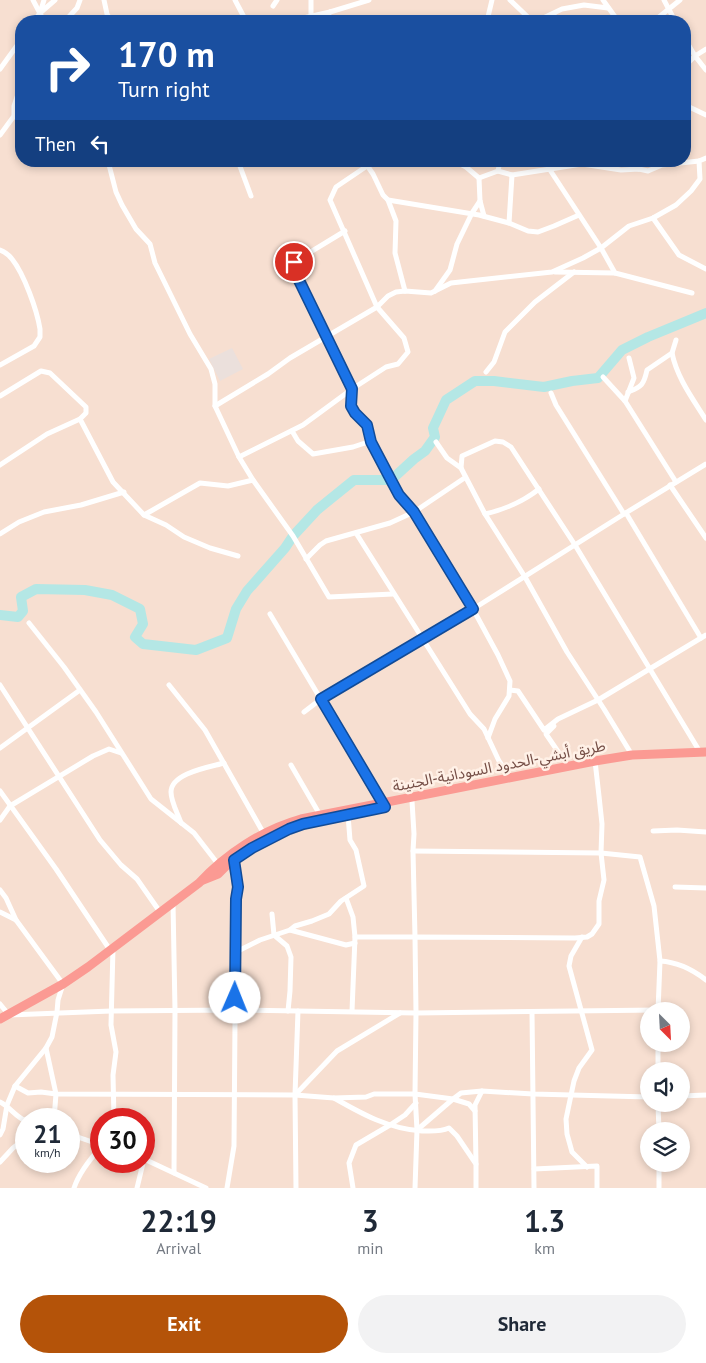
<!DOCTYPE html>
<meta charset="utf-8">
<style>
body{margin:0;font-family:"PT Sans","Noto Sans Arabic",sans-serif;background:#f2f2f3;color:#1f2937;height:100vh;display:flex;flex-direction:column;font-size:19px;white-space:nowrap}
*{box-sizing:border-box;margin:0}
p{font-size:16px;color:#747a83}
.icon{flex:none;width:28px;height:28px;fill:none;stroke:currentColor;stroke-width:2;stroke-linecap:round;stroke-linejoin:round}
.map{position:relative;height:1188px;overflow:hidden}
.details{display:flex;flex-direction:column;background:#fff;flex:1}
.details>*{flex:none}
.guide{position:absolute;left:15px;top:15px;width:676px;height:152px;border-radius:20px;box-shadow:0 2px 8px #0003;background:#1a4fa0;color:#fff;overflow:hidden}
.needle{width:32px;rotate:156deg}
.controls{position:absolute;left:640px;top:1002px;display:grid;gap:10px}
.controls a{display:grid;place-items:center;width:50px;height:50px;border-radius:50%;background:#fff;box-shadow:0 2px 8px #0003;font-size:25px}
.speed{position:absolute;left:15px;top:1108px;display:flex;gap:10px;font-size:25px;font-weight:700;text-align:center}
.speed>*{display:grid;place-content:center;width:65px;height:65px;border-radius:50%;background:#fff;box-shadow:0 2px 8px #0003;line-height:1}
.speed small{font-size:12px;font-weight:400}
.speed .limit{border:8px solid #d22;background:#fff;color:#111}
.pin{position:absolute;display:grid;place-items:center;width:42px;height:42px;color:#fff;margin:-21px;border:2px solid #fff;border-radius:50%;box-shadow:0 1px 5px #0007}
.me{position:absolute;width:55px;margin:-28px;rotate:1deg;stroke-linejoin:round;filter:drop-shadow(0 0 4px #0008)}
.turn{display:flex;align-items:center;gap:18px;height:105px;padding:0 20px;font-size:22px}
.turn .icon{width:65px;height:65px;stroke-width:2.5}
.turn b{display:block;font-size:35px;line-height:42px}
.then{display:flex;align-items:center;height:48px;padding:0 20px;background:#0003;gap:10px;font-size:19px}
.eta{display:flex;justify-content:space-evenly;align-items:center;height:85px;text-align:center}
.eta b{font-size:30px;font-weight:600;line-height:35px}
.button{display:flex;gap:10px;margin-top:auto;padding:10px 20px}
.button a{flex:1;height:58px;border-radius:30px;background:#b45309;color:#fff;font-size:20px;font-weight:600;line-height:58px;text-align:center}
.button a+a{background:#f2f2f3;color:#1f2937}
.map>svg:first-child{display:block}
.residential{fill:#f7dfd1;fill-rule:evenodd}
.industrial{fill:#ebe0dc}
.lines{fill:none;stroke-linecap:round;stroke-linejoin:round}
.river{stroke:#b4e7e5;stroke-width:10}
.street{stroke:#fff;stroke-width:5}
.highway{stroke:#fb9a93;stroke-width:9}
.route-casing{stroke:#114b97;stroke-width:12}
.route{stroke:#1a73e8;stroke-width:9}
.labels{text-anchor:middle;stroke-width:5;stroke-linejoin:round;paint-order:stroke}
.street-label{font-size:15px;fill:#754e46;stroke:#fff1e7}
</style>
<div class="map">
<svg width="706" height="1188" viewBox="0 0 706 1188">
<rect width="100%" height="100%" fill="#fdece0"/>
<!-- residential -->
<path class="residential" d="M 0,0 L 706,0 L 706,1188 L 0,1188 ZM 21,21 L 685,21 L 685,161 L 21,161 ZM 649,1011 L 681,1011 L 681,1044 L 649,1044 ZM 649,1071 L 681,1071 L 681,1104 L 649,1104 ZM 26,1119 L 69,1119 L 69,1161 L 26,1161 ZM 101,1119 L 144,1119 L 144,1161 L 101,1161 ZM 649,1131 L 681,1131 L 681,1164 L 649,1164 Z"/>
<!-- industrial -->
<path class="industrial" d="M 232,348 L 243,369 L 220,381 L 209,359 Z"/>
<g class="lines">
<!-- river -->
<path class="river" d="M 0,615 L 18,617 L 23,611 L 21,597 L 36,589 L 85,590 L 112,595 L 140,609 L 143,624 L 135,637 L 143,644 L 196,650 L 227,638 L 236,609 L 247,591 L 285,548 L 293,536 L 317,510 L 354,480 L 391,480 L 414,459 L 425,451 L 435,437 L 433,428 L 446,400 L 475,381 L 494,381 L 544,387 L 572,381 L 598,378 L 622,350 L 648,337 L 706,313"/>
<!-- street -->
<g class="street">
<path d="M 33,0 L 44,21"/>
<path d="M 104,0 L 107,14 L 111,21"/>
<path d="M 235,0 L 246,21"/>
<path d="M 510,0 L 532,21"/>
<path d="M 603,0 L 618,21"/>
<path d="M 664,0 L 675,21"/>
<path d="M 273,6 L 277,0"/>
<path d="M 40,13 L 44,0"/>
<path d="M 553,14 L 558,21"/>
<path d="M 311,16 L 311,0"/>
<path d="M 34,21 L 40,13 L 55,0"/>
<path d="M 65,21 L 77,8 L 80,0"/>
<path d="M 290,21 L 330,12 L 369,0"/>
<path d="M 322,21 L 330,12"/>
<path d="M 487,21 L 492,0"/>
<path d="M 537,21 L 562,9 L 584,5 L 608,8"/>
<path d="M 654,21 L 680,0"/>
<path d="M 685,39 L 695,56 L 706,70"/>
<path d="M 685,64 L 690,61 L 695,56 L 706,49"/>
<path d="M 0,69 L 21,40"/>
<path d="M 685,105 L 706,115"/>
<path d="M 0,135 L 14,116 L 14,106 L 21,85"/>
<path d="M 108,161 L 116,192 L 122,205 L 136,229 L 150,244 L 155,263 L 190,334 L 211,369 L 215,384 L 215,406 L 239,457 L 253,480 L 293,536 L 329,597 L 393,594"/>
<path d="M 238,161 L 251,196"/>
<path d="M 364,161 L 373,174 L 383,195 L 388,200 L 396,221 L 395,253 L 405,291"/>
<path d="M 454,161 L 466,167 L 479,178 L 498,171 L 512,175 L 582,164 L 621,170 L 639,169 L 648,171 L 662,165 L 699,161"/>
<path d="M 636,161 L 639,169"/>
<path d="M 550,170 L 601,248 L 615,273 L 692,293"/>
<path d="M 498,171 L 500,161"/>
<path d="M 479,178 L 480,201 L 484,216"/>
<path d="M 388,200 L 479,215 L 509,223 L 528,231 L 538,232 L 554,226 L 579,215"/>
<path d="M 653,218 L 679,255 L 706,269"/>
<path d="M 509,223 L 512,175"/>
<path d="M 345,231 L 294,262 L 292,265 L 293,268 L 352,389 L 351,406 L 355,413 L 367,425 L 371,441 L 391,480 L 399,495 L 414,512 L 473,609 L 498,655 L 510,681 L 509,696 L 495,719 L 488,738"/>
<path d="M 0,250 C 5,252 9,255 12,259 C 24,274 37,310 40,329 L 40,337 L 34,346 L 0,365"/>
<path d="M 555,272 L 615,273"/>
<path d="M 435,291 L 450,270 L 457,244 L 472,213 L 480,201"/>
<path d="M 672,353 C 677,378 693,399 706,420"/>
<path d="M 486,372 L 494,362 L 505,332 L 535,302 L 574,272"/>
<path d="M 603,377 L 625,401 L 676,482"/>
<path d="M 628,392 C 642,387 644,384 647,370 L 672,353 L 676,340"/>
<path d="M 551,393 L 556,405 L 624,514"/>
<path d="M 0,396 L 41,371 L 50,373 L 86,407 L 86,413 L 80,419"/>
<path d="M 625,401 L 634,378 L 629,358"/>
<path d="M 215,406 L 268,374 L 290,358 L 377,307 L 388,296 L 396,292 L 405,291 L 431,293 L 451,283 L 552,272 L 583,258 L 601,248 L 629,226 L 653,218 L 676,205 L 691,191 L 700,179 L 699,161 L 706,158"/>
<path d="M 292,431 L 298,441 L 313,454 L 353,447 L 371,441"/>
<path d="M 436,442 L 447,458 L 461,468"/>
<path d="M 239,457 L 303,425 L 352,389 L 386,367 L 398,364 L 408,352 L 404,338 L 377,307 L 330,200 L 336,187 L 367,166 L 377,161"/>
<path d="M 0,465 L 47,434 L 80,419 L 113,482 L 144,515 L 166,525 L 184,537 L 210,548 L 238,556"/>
<path d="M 670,485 L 706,538"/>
<path d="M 626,513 L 701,638"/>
<path d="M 485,514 C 503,510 524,501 539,489"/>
<path d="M 144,515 L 200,483 L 228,486 L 253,480"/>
<path d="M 356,533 L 470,714 L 484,729 L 499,761 L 511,778"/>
<path d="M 0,534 L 19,522 L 44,512 L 81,505 L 124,492"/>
<path d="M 306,559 L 320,545 L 326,541 L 390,523 L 414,512 L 463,479"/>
<path d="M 270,614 L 385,807"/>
<path d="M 29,623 L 64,667 L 96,712 L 151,799 L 194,833 L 218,864"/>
<path d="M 0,685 L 100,840 L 121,865 L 137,879 L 160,912"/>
<path d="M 169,685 L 205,730 L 264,834"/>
<path d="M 510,690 L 518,691 L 544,730 L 558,719 L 598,700 L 706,635"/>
<path d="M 304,712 L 321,699 L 473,609 L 624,514 L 706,464"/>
<path d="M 554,726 L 546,734 L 559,753"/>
<path d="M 0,748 L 80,690"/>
<path d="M 632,755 L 604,709 L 567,652 L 525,577 L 485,514 L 461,468 L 462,456 L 495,441 L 503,442 L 511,447 L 575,545 L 700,752"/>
<path d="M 291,765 L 320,815"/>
<path d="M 0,791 L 56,869 L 110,950"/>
<path d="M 0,820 L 10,806 L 93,756 L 109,749 L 121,753"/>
<path d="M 181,823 C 178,814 171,802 171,792 C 171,773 210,767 224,763"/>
<path d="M 653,831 L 677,830 L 706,832"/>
<path d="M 413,851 L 601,853 L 640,857 L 654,906 L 660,961 L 658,1011"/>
<path d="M 675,887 L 706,888"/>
<path d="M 0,890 L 6,898 L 16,920"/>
<path d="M 346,898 L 353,917 L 355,937 L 352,1011"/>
<path d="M 173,903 L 175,1010 L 174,1173"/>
<path d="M 0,912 L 16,920 L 63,984 L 58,1000 L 57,1012 L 52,1037 L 46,1048 L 15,1086 L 7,1105 L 3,1129 L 0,1135"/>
<path d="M 272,914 L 274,935 L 287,946 L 291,957 L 290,991 L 288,1011"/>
<path d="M 290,930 L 346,945 L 355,943"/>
<path d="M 355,937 L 415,937 L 413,851 L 414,834 L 412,801"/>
<path d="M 582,937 L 571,956 L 569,966 L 592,1050 L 579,1068 L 574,1081 L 566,1119 L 567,1134 L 572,1152 L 587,1167"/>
<path d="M 113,948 L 111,1025 L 116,1052 L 113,1075 L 114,1119"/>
<path d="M 236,952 L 260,940 L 290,930 L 295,926 L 312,921 L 329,914 L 341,901 L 364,886 L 356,850 L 350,840 L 348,815"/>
<path d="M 660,961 C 678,962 692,969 706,980"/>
<path d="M 0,1004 L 9,1015 L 111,1011 L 235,1010 L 416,1013 L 658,1010"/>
<path d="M 532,1012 L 534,1188"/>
<path d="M 658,1044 L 658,1071"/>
<path d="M 46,1048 L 56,1094 L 54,1119"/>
<path d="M 15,1086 L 28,1093 L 41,1092 L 56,1094 L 295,1095 L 334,1098 L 366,1097 L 374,1094 L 415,1094 L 453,1099 L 461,1093 L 482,1091 L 533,1094 L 649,1097"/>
<path d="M 295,1095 L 337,1051 L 400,1013"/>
<path d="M 681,1096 L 706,1095"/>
<path d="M 334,1098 C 362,1114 389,1129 422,1131 C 432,1131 440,1132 449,1128 L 457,1136 L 476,1164 L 476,1188"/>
<path d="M 0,1102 C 10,1107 16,1117 26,1121"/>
<path d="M 658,1104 L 659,1131"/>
<path d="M 417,1130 L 453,1099 L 469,1104 L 475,1111"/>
<path d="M 69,1134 L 101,1145"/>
<path d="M 144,1159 L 206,1188"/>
<path d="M 0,1162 L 13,1148 L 26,1138"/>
<path d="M 476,1164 L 475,1105 L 482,1091"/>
<path d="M 659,1164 L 659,1188"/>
<path d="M 534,1169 L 597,1166 L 597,1188"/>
<path d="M 74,1188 C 79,1173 91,1158 101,1147"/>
<path d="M 137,1188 L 144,1159"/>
<path d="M 227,1188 L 234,1146 L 236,899 C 238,885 237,872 233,859"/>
<path d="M 296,1188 L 295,1095 L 298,1011"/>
<path d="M 353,1188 L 349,1163 L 356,1145 L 390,1125 L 405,1115 L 416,1103"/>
<path d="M 415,1188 L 417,1130 L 415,1094 L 416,1013 L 415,937 L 575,938 L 587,937 L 592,934 L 599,924 L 599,901 L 604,880 L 601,853 L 602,824 L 599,796 L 595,761"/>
</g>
<!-- highway -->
<g class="highway">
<path d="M 203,880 L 218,874 L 228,864 L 252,848 L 289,829 L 305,824"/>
<path d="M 0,1019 L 63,984 L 88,967 L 199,883 C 226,854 262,830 301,819 L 595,761 L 632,755 L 706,752"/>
</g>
</g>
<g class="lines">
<!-- route casing -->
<g class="route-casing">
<path id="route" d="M 235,998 L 236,899 L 238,887 L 234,860 L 252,848 L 289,829 L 303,824 L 385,807 L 321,699 L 473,609 L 414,512 L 399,495 L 391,480 L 371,442 L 367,425 L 355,413 L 351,406 L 352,389 L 293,268 L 292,265 L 294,262"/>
</g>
<!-- route -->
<use href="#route" class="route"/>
</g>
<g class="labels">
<!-- street labels -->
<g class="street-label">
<text transform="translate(499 766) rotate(-11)" y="5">طريق أبشي-الحدود السودانية-الجنينة</text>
</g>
</g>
</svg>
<div class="controls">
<a><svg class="needle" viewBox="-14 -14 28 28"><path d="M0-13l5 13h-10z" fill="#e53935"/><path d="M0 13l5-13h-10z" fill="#747a83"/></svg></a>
<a><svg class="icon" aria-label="sound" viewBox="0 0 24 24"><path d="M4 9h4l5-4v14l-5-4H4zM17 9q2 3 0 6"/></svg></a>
<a><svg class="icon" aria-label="layers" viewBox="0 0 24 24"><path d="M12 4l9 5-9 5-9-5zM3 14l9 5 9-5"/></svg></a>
</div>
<div class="speed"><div>21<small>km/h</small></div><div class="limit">30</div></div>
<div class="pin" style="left:294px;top:262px;background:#d93025"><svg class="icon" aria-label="arrive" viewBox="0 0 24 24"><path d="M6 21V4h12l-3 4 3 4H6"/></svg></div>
<svg class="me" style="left:235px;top:998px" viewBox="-20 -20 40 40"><circle r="19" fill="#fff"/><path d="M0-13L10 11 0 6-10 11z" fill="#1a73e8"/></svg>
<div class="guide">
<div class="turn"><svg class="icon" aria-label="right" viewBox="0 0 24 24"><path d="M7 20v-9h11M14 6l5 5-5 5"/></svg><div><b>170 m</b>Turn right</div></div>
<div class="then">Then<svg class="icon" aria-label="left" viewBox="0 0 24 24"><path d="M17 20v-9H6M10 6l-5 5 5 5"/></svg></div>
</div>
</div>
<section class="details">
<div class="eta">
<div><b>22:19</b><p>Arrival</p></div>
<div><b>3</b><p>min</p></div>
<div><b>1.3</b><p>km</p></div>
</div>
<div class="button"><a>Exit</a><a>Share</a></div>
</section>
